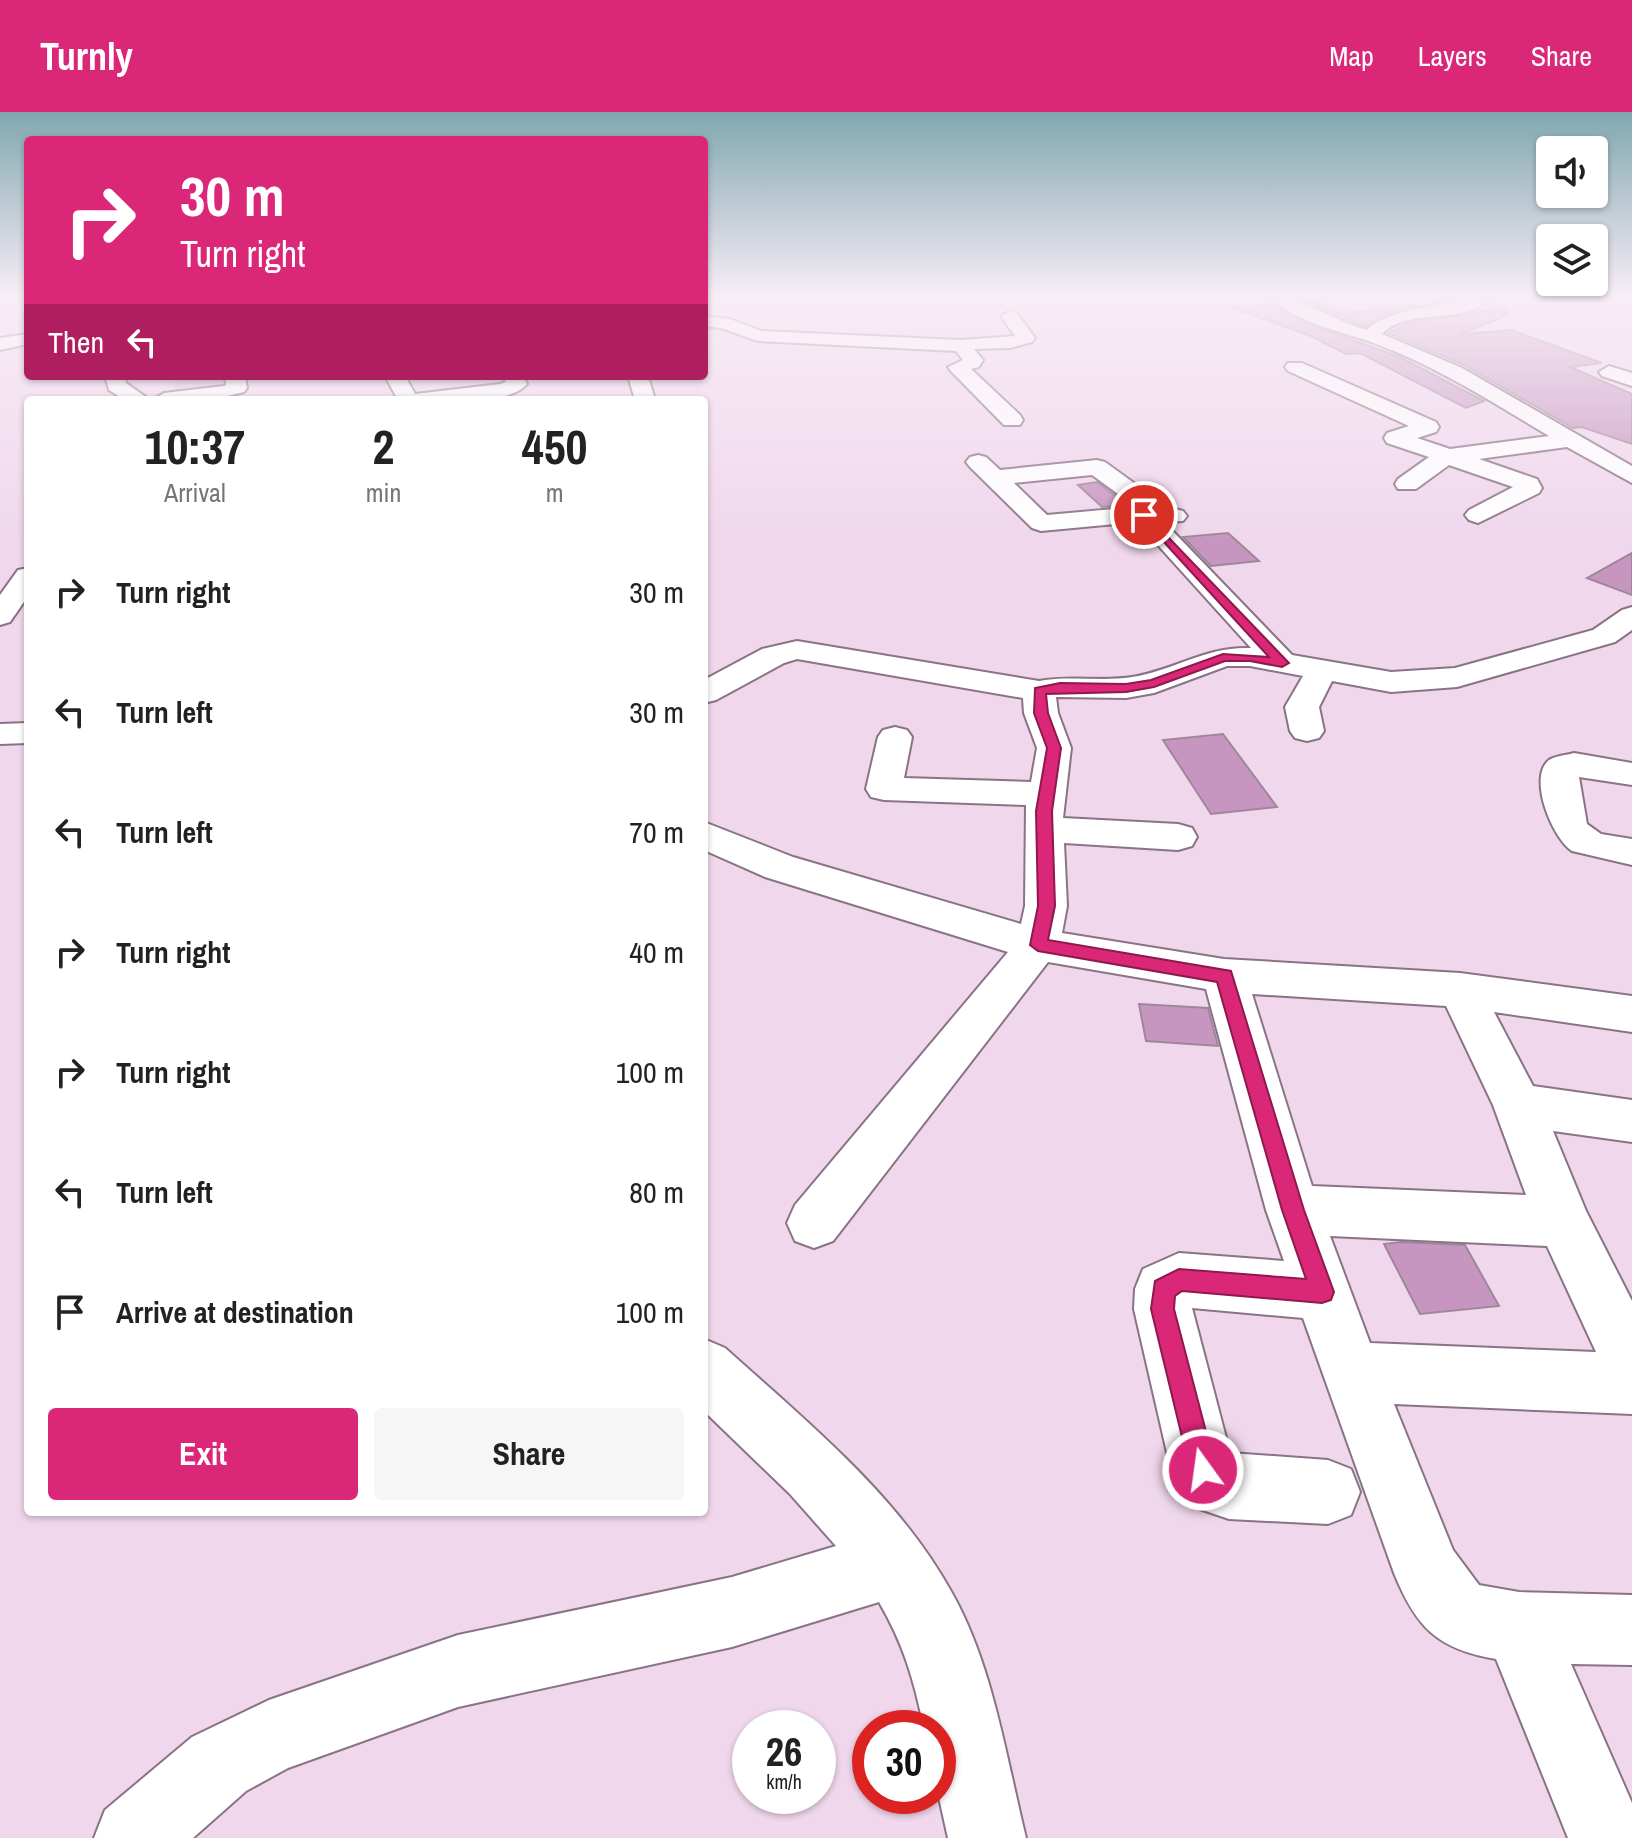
<!DOCTYPE html>
<style>
body{margin:0;font-family:"Archivo Narrow",sans-serif;background:#f6f6f6;color:#222;height:100vh;display:flex;flex-direction:column;font-size:30px;white-space:nowrap}
*{box-sizing:border-box;margin:0}
p{font-size:26px;color:#767676}
.icon{flex:none;width:44px;height:44px;fill:none;stroke:currentColor;stroke-width:2;stroke-linecap:round;stroke-linejoin:round}
.map{position:relative;flex:1;overflow:hidden}
.side{position:absolute;left:24px;top:284px;width:684px;height:1120px;display:flex;flex-direction:column;background:#fff;border-radius:8px;box-shadow:0 2px 6px #0004}
.side>*{flex:none}
.top-card{position:absolute;left:24px;top:24px;width:684px;height:244px;border-radius:8px;box-shadow:0 2px 6px #0004;background:#db2777;color:#fff;overflow:hidden}
.controls{position:absolute;left:1536px;top:24px;display:grid;gap:16px}
.controls a{display:grid;place-items:center;width:72px;height:72px;border-radius:8px;background:#fff;box-shadow:0 2px 6px #0004;font-size:40px}
.speed{position:absolute;left:732px;top:1598px;display:flex;gap:16px;font-size:40px;font-weight:700;text-align:center}
.speed>*{display:grid;place-content:center;width:104px;height:104px;border-radius:50%;background:#fff;box-shadow:0 2px 6px #0004;line-height:1}
.speed small{font-size:20px;font-weight:400}
.speed .limit{border:12px solid #d22;background:#fff;color:#111}
.pin{position:absolute;display:grid;place-items:center;width:68px;height:68px;color:#fff;margin:-34px;border:4px solid #fff;border-radius:50%;box-shadow:0 2px 8px #0007}
.me{position:absolute;width:88px;margin:-44px;rotate:346deg;stroke-linejoin:round;filter:drop-shadow(0 0 6px #0008)}
.turn{display:flex;align-items:center;gap:28px;height:168px;padding:0 24px;font-size:36px}
.turn .icon{width:104px;height:104px;stroke-width:2.5}
.turn b{display:block;font-size:56px;line-height:68px}
.then{display:flex;align-items:center;height:76px;padding:0 24px;background:#0003;gap:16px;font-size:30px}
.eta{display:flex;justify-content:space-evenly;align-items:center;height:136px;text-align:center}
.eta b{font-size:48px;font-weight:700;line-height:56px}
.primary-button{display:flex;gap:16px;margin-top:auto;padding:16px 24px}
.primary-button a{flex:1;height:92px;border-radius:8px;background:#db2777;color:#fff;font-size:32px;font-weight:700;line-height:92px;text-align:center}
.primary-button a+a{background:#f6f6f6;color:#222}
ul{padding:0;list-style:none}
li{display:flex;align-items:center;gap:24px;height:120px;padding:0 24px}
li div{flex:1}
li b{display:block;font-size:30px}
li em{font-style:normal}
header{display:flex;align-items:center;gap:48px;box-sizing:border-box;height:112px;padding:0 40px;background:#db2777;color:#fff}
header strong{font-size:38px}
nav{display:flex;gap:44px;margin-inline-start:auto;font-size:28px}
.map>svg:first-child{display:block}
.built{fill:#e8c8e3}
.building{fill:#c796c0;stroke:#9e879b;stroke-width:2}
.lines{fill:none;stroke-linecap:round;stroke-linejoin:round}
.minor-casing{stroke:#897386;stroke-width:4}
.minor{fill:#fff;fill-rule:evenodd}
.route{fill:#db2777;stroke:#8e194d;stroke-width:2}
</style>
<header>
<strong>Turnly</strong>
<nav><a>Map</a><a>Layers</a><a>Share</a></nav>
</header>
<div class="map">
<svg width="1632" height="1726" viewBox="0 0 1632 1726">
<rect width="100%" height="100%" fill="#f0d7ec"/>
<!-- built -->
<path class="built" d="M 174,264 L 229,264 L 230,271 L 223,278 L 182,284 L 175,279 Z"/>
<!-- building -->
<g class="building">
<path d="M 1308,190 L 1320,190 L 1340,201 L 1421,193 L 1388,202 L 1366,215 Z"/>
<path d="M 1275,192 L 1308,212 L 1400,245 L 1484,289 L 1466,296 L 1360,241 L 1346,242 L 1311,224 L 1229,195 Z"/>
<path d="M 1506,195 L 1508,203 L 1461,222 L 1511,218 L 1602,251 L 1570,255 L 1632,282 L 1632,332 L 1582,315 L 1573,316 L 1464,253 L 1388,221 L 1407,212 Z"/>
<path d="M 1097,370 L 1128,393 L 1102,395 L 1078,373 Z"/>
<path d="M 1228,421 L 1259,449 L 1211,454 L 1183,425 Z"/>
<path d="M 1632,441 L 1632,483 L 1587,466 Z"/>
<path d="M 1223,622 L 1277,695 L 1211,702 L 1163,628 Z"/>
<path d="M 1139,892 L 1208,896 L 1218,934 L 1146,929 Z"/>
<path d="M 1401,1130 L 1465,1133 L 1499,1194 L 1420,1202 L 1384,1132 Z"/>
</g>
<g class="lines">
<!-- minor casing -->
<g class="minor-casing">
<g id="minor">
<path d="M 1272,186 C 1306,186 1334,209 1367,218 C 1381,199 1467,186 1491,186 C 1463,215 1409,194 1382,222 L 1462,256 L 1632,354 L 1632,371 L 1567,335 L 1479,347 L 1537,367 L 1542,376 L 1539,381 L 1478,411 L 1469,408 L 1465,403 L 1469,398 L 1513,375 L 1449,353 L 1416,377 L 1398,377 L 1395,372 L 1398,367 L 1429,345 L 1387,331 L 1384,326 L 1387,321 L 1409,314 L 1288,259 L 1285,255 L 1288,251 L 1302,251 L 1436,310 L 1439,315 L 1436,320 L 1417,326 L 1450,337 L 1549,324 C 1494,291 1439,256 1379,233 C 1344,219 1300,214 1272,186 Z"/>
<path d="M 1010,199 L 1016,200 L 1035,226 L 1032,230 L 1010,236 L 974,237 L 983,248 L 979,255 L 971,257 L 1020,303 L 1023,308 L 1020,313 L 1004,313 L 951,259 L 948,255 L 963,248 L 956,239 L 758,229 L 721,216 L 704,214 L 704,204 L 730,207 L 761,219 L 961,228 L 1015,224 L 1001,204 Z"/>
<path d="M 28,222 L 28,232 L 0,238 L 0,226 Z"/>
<path d="M 1609,254 L 1632,261 L 1632,274 L 1602,264 L 1599,260 Z"/>
<path d="M 105,264 L 125,264 L 126,271 L 150,288 L 125,288 L 109,278 Z"/>
<path d="M 225,264 L 245,264 L 247,276 L 244,280 L 211,288 L 154,287 L 164,281 L 224,274 L 226,273 Z"/>
<path d="M 385,264 L 405,264 L 415,282 L 500,272 L 506,270 L 503,264 L 523,264 L 527,272 C 507,296 428,288 398,288 Z"/>
<path d="M 628,264 L 648,264 L 655,288 L 635,288 Z"/>
<path d="M 978,343 L 986,345 L 1000,358 L 1097,348 L 1105,350 L 1167,395 L 1183,399 L 1187,404 L 1183,409 L 1164,410 L 1292,543 L 1391,560 L 1455,556 L 1593,518 L 1622,498 L 1632,495 L 1632,518 L 1615,530 L 1457,575 L 1391,580 L 1332,569 L 1319,595 L 1324,619 L 1319,626 L 1307,629 L 1295,626 L 1290,619 L 1285,595 L 1303,564 L 1250,554 L 1227,554 L 1154,581 L 1126,586 L 1056,585 L 1058,601 L 1071,636 L 1063,706 L 1178,712 L 1192,716 L 1197,725 L 1192,734 L 1178,738 L 1064,731 L 1067,794 L 1062,821 L 1224,847 L 1460,861 L 1632,884 L 1632,920 L 1494,900 L 1533,974 L 1632,988 L 1632,1030 L 1553,1019 L 1586,1099 L 1632,1189 L 1632,1302 L 1394,1292 L 1453,1438 L 1479,1473 L 1519,1480 L 1632,1483 L 1632,1553 L 1571,1552 L 1632,1691 L 1632,1726 L 1568,1726 L 1496,1547 C 1437,1537 1416,1515 1394,1461 L 1303,1206 L 1192,1196 L 1230,1341 L 1328,1348 L 1351,1357 L 1360,1380 L 1351,1403 L 1328,1412 L 1229,1407 L 1191,1394 L 1180,1381 L 1171,1358 L 1134,1197 L 1135,1177 L 1143,1157 L 1179,1141 L 1284,1149 L 1266,1098 L 1206,877 L 1048,850 L 833,1129 L 814,1136 L 795,1129 L 787,1111 L 795,1093 L 1008,840 L 765,765 L 704,738 L 704,710 L 793,745 L 1021,812 L 1025,794 L 1026,693 L 884,688 L 871,685 L 866,677 L 878,625 L 883,618 L 895,615 L 907,618 L 912,625 L 904,666 L 1031,670 L 1037,636 L 1024,601 L 1023,586 L 797,547 L 784,551 L 716,588 L 704,591 L 704,568 L 762,537 L 797,529 L 1039,569 C 1070,563 1101,570 1132,565 C 1175,558 1206,534 1251,536 L 1137,410 L 1041,419 L 1032,416 L 970,355 L 966,350 L 970,345 ZM 1092,363 L 1136,395 L 1047,403 L 1014,371 ZM 1252,882 L 1446,894 L 1493,993 L 1526,1083 L 1312,1074 ZM 1330,1124 L 1547,1134 L 1596,1240 L 1370,1231 Z"/>
<path d="M 28,456 L 28,484 L 10,510 L 0,513 L 0,483 L 18,458 Z"/>
<path d="M 28,611 L 28,631 L 0,632 L 0,612 Z"/>
<path d="M 1574,641 L 1632,651 L 1632,673 L 1579,665 L 1587,712 L 1601,722 L 1632,727 L 1632,753 L 1572,739 C 1553,727 1527,666 1549,648 C 1555,644 1567,643 1574,641 Z"/>
<path d="M 704,1227 L 725,1236 C 807,1310 898,1383 952,1481 C 993,1554 1006,1645 1026,1726 L 948,1726 L 938,1681 L 938,1616 L 924,1616 C 914,1568 904,1533 879,1490 L 732,1535 L 458,1595 L 288,1656 L 246,1679 L 193,1726 L 94,1726 L 105,1698 L 192,1625 L 269,1588 L 458,1523 L 732,1465 L 836,1434 L 790,1382 L 704,1299 Z"/>
</g>
</g>
<!-- minor -->
<use href="#minor" class="minor"/>
</g>
<!-- sky -->
<linearGradient id="sky" x2="0" y2="1"><stop stop-color="#81a7b0"/><stop offset="0.43" stop-color="#f8edf6"/><stop offset="1" stop-color="#f8edf6" stop-opacity="0"/></linearGradient>
<rect width="1632" height="428" fill="url(#sky)"/>
<!-- route -->
<path class="route" d="M 1144,400 L 1289,551 L 1282,555 L 1250,549 L 1225,549 L 1154,575 L 1126,580 L 1046,582 L 1048,601 L 1061,636 L 1052,699 L 1055,794 L 1048,828 L 1231,859 L 1304,1098 L 1334,1180 L 1331,1188 L 1322,1191 L 1182,1179 L 1175,1184 L 1174,1197 L 1216,1358 L 1212,1367 L 1203,1371 L 1193,1367 L 1190,1358 L 1151,1197 L 1155,1169 L 1179,1157 L 1306,1167 L 1282,1098 L 1217,870 L 1038,839 L 1030,833 L 1038,794 L 1036,699 L 1047,636 L 1034,601 L 1035,576 L 1060,571 L 1126,572 L 1151,568 L 1223,542 L 1269,545 L 1141,405 L 1139,403 Z"/>
</svg>
<div class="controls">
<a><svg class="icon" aria-label="sound" viewBox="0 0 24 24"><path d="M4 9h4l5-4v14l-5-4H4zM17 9q2 3 0 6"/></svg></a>
<a><svg class="icon" aria-label="layers" viewBox="0 0 24 24"><path d="M12 4l9 5-9 5-9-5zM3 14l9 5 9-5"/></svg></a>
</div>
<div class="speed"><div>26<small>km/h</small></div><div class="limit">30</div></div>
<div class="pin" style="left:1144px;top:403px;background:#d93025"><svg class="icon" aria-label="arrive" viewBox="0 0 24 24"><path d="M6 21V4h12l-3 4 3 4H6"/></svg></div>
<svg class="me" style="left:1203px;top:1358px" viewBox="-20 -20 40 40"><circle r="17" fill="#db2777" stroke="#fff" stroke-width="3"/><path d="M0-11L8 9 0 5-8 9z" fill="#fff"/></svg>
<div class="top-card">
<div class="turn"><svg class="icon" aria-label="right" viewBox="0 0 24 24"><path d="M7 20v-9h11M14 6l5 5-5 5"/></svg><div><b>30 m</b>Turn right</div></div>
<div class="then">Then<svg class="icon" aria-label="left" viewBox="0 0 24 24"><path d="M17 20v-9H6M10 6l-5 5 5 5"/></svg></div>
</div>
<section class="side">
<div class="eta">
<div><b>10:37</b><p>Arrival</p></div>
<div><b>2</b><p>min</p></div>
<div><b>450</b><p>m</p></div>
</div>
<ul>
<li><svg class="icon" aria-label="right" viewBox="0 0 24 24"><path d="M7 20v-9h11M14 6l5 5-5 5"/></svg><div><b>Turn right</b></div><em>30 m</em></li>
<li><svg class="icon" aria-label="left" viewBox="0 0 24 24"><path d="M17 20v-9H6M10 6l-5 5 5 5"/></svg><div><b>Turn left</b></div><em>30 m</em></li>
<li><svg class="icon" aria-label="left" viewBox="0 0 24 24"><path d="M17 20v-9H6M10 6l-5 5 5 5"/></svg><div><b>Turn left</b></div><em>70 m</em></li>
<li><svg class="icon" aria-label="right" viewBox="0 0 24 24"><path d="M7 20v-9h11M14 6l5 5-5 5"/></svg><div><b>Turn right</b></div><em>40 m</em></li>
<li><svg class="icon" aria-label="right" viewBox="0 0 24 24"><path d="M7 20v-9h11M14 6l5 5-5 5"/></svg><div><b>Turn right</b></div><em>100 m</em></li>
<li><svg class="icon" aria-label="left" viewBox="0 0 24 24"><path d="M17 20v-9H6M10 6l-5 5 5 5"/></svg><div><b>Turn left</b></div><em>80 m</em></li>
<li><svg class="icon" aria-label="arrive" viewBox="0 0 24 24"><path d="M6 21V4h12l-3 4 3 4H6"/></svg><div><b>Arrive at destination</b></div><em>100 m</em></li>
</ul>
<div class="primary-button"><a>Exit</a><a>Share</a></div>
</section>
</div>
